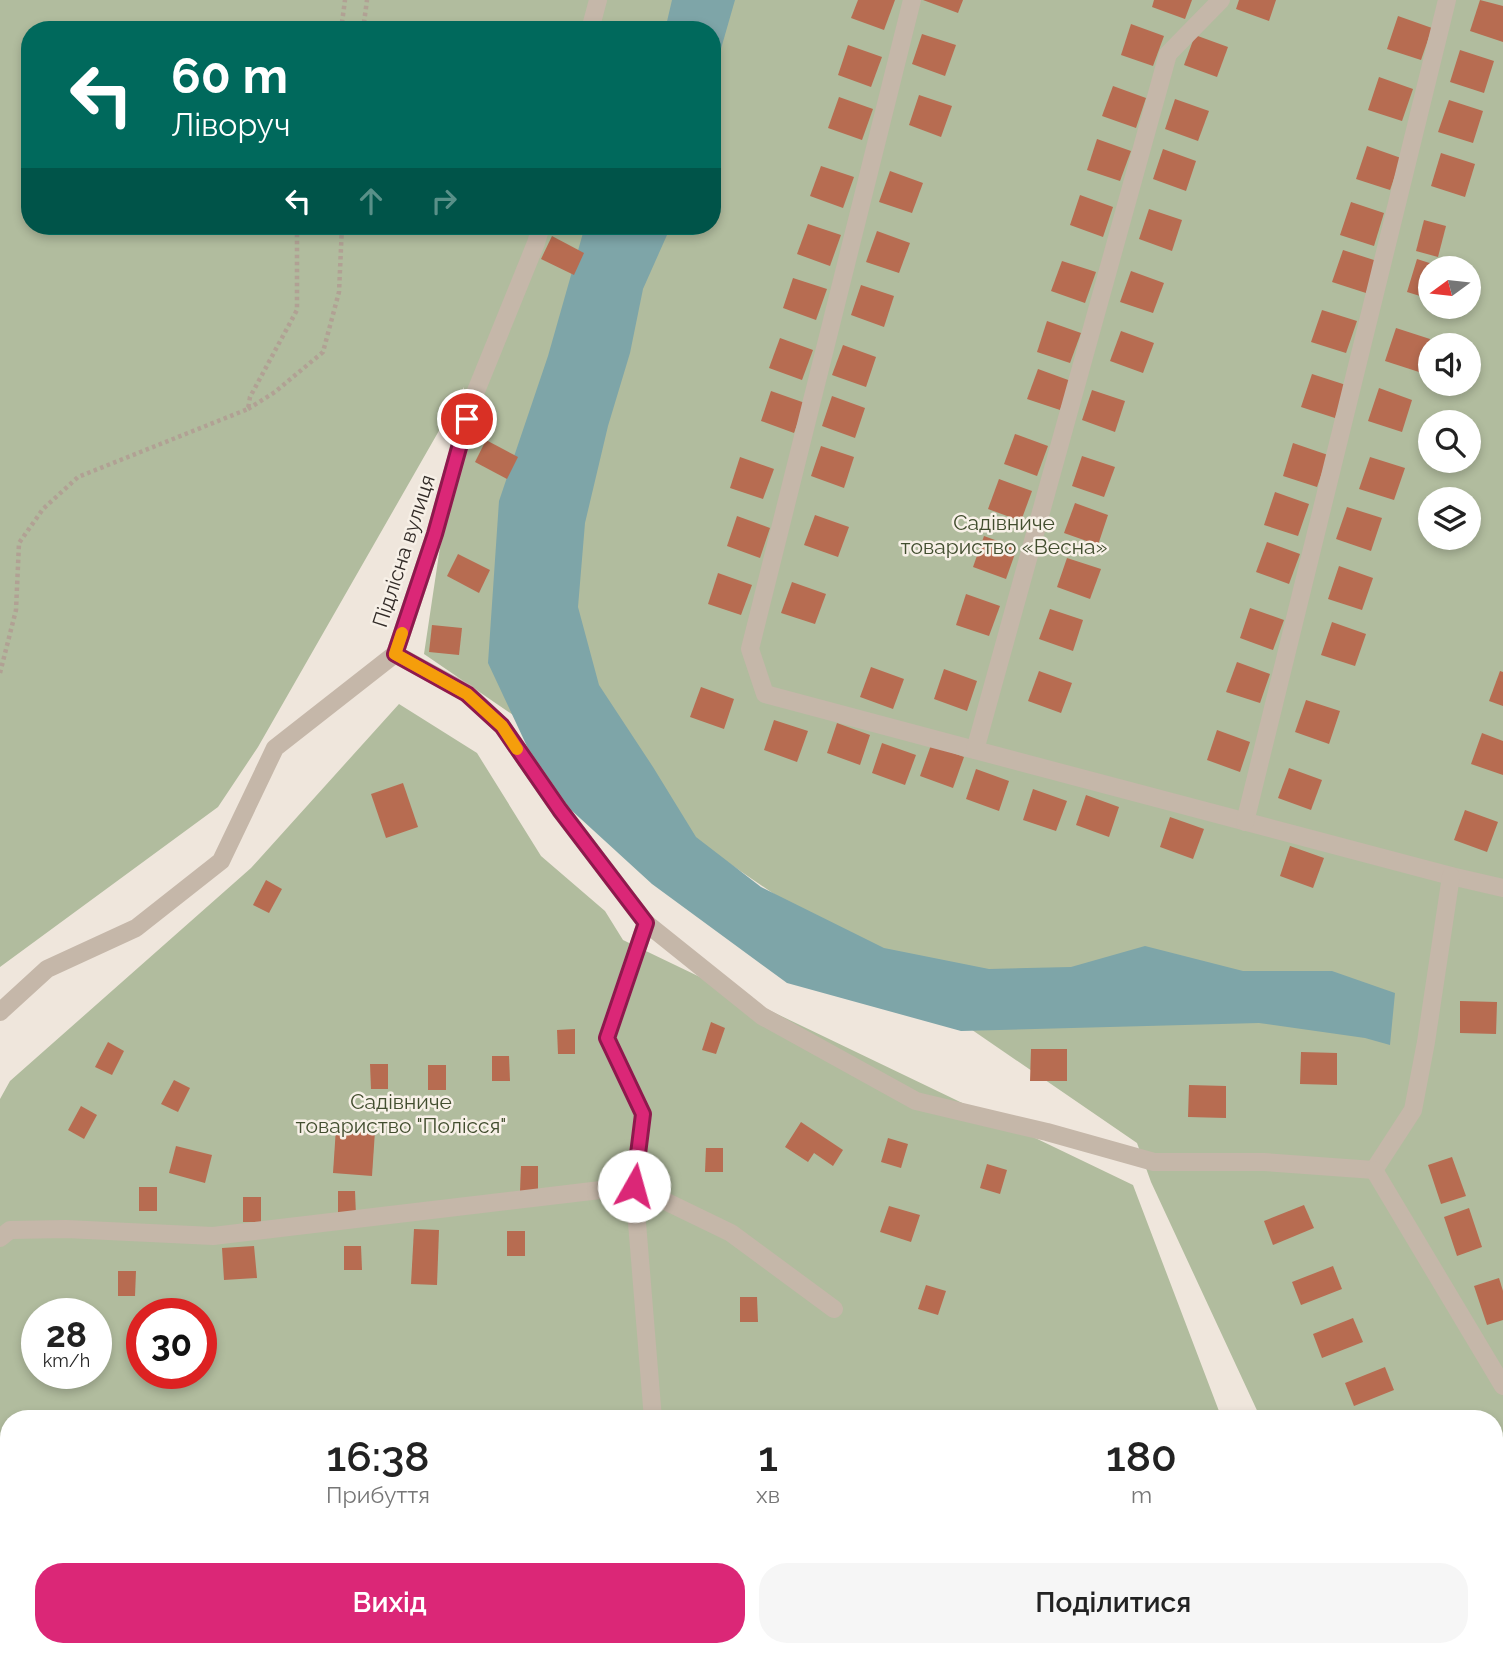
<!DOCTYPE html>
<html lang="uk">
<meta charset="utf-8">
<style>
body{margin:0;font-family:Raleway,sans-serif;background:#f6f6f6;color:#222;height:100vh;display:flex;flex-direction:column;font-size:26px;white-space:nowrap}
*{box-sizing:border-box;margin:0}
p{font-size:23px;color:#767676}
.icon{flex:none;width:38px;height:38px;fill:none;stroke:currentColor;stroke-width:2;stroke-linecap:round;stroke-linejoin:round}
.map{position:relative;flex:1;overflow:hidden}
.details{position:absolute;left:0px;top:1410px;width:1503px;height:247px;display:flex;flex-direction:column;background:#fff;border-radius:28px 28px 0 0;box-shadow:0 4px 10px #0003}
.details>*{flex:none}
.hud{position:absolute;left:21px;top:21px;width:700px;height:214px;border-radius:28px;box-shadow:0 4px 10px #0003;background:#00695c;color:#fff;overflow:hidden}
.needle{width:46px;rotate:255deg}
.controls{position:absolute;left:1418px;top:256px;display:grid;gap:14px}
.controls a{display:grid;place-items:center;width:63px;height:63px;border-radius:50%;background:#fff;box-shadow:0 4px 10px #0003;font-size:35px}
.speed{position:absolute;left:21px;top:1298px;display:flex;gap:14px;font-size:35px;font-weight:700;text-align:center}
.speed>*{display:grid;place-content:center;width:91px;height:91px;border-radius:50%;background:#fff;box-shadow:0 4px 10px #0003;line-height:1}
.speed small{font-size:18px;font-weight:400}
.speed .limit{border:10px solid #d22;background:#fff;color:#111}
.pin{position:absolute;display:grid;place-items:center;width:60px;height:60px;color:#fff;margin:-30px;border:4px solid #fff;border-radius:50%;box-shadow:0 2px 7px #0007}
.me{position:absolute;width:77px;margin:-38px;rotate:7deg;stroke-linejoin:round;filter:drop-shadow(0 0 5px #0008)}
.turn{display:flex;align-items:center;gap:24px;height:147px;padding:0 35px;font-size:32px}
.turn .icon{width:91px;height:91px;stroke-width:2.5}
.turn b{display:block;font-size:49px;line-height:60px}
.lanes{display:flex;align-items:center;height:66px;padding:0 35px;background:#0003;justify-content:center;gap:35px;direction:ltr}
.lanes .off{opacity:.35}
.eta{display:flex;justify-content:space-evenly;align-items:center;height:119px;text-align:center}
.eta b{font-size:42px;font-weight:600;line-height:49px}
.primary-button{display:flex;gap:14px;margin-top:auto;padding:14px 35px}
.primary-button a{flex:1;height:80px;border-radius:28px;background:#db2777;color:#fff;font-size:28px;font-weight:600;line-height:80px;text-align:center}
.primary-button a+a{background:#f6f6f6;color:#222}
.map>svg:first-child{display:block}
.green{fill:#b1bc9e;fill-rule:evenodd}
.water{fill:#7ea5a8}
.building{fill:#b76c51}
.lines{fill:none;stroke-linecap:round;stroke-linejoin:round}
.path{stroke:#b1a194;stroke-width:4.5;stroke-dasharray:3.5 3.5;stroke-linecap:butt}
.street{stroke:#c5b7a9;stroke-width:18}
.route-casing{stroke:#8e194d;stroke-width:18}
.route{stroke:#db2777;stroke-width:12}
.slow{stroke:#f59e0b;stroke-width:12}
.labels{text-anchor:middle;stroke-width:5;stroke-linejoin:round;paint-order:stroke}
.park-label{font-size:21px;fill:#424e2f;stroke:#f7f0e7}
.street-label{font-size:21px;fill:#332c28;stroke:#f7f0e7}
</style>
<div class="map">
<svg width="1503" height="1656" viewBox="0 0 1503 1656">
<rect width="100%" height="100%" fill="#efe6dc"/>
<!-- green -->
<g class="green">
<path d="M 0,0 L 1503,0 L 1503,1656 L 1365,1656 L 1362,1649 L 1494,1648 L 1494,1419 L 1261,1419 L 1151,1182 L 1137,1143 L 424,654 L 464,387 L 258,747 L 218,807 L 0,967 ZM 30,30 L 712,30 L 712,226 L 30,226 ZM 1430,268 L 1468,268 L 1468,306 L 1430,306 ZM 1430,345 L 1468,345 L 1468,383 L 1430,383 ZM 1430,422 L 1468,422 L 1468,460 L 1430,460 ZM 1430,499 L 1468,499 L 1468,537 L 1430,537 Z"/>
<path d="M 399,704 L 477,753 L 541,856 L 605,911 L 623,940 L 1133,1185 L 1222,1419 L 9,1419 L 9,1648 L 1330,1648 L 1334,1656 L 0,1656 L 0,1099 L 10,1081 L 251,868 ZM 37,1314 L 96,1314 L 96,1374 L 37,1374 ZM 142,1314 L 201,1314 L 201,1374 L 142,1374 Z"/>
</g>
<!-- water -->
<g class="water">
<path d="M 672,0 L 735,0 L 712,80 L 712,30 L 665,30 Z"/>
<path d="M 585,226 L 671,226 L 643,289 L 630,353 L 608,426 L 585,523 L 578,607 L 599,685 L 653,767 L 696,837 L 761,887 L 884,948 L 989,969 L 1071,967 L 1145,946 L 1243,971 L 1332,971 L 1395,993 L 1390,1045 L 1365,1038 L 1259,1023 L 961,1031 L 787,983 L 652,884 L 546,787 L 488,663 L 499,501 L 548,356 Z"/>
</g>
<!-- building -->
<g class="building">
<path d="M 858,0 L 895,0 L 884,30 L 851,18 Z"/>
<path d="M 923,0 L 963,0 L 958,13 Z"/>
<path d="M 1154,0 L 1192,0 L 1185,19 L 1152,7 Z"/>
<path d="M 1239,0 L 1276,0 L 1269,21 L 1236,9 Z"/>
<path d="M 1480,0 L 1503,6 L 1503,42 L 1470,31 Z"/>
<path d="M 1398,16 L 1432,28 L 1421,60 L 1387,49 Z"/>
<path d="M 1131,24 L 1164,36 L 1153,66 L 1121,55 Z"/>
<path d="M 922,34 L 956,45 L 945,76 L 912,64 Z"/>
<path d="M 1195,35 L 1228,47 L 1217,77 L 1184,65 Z"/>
<path d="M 848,45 L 882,57 L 871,87 L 838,75 Z"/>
<path d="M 1460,50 L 1494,61 L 1484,93 L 1450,82 Z"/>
<path d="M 1379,77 L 1413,89 L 1402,121 L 1368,110 Z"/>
<path d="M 1113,86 L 1146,98 L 1136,128 L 1102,116 Z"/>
<path d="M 919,95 L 952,106 L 941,137 L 909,125 Z"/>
<path d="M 839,97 L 873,109 L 862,140 L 828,128 Z"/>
<path d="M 1175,99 L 1209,111 L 1198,141 L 1165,129 Z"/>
<path d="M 1449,100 L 1483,111 L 1473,143 L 1438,132 Z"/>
<path d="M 1097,139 L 1131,151 L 1120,181 L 1087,170 Z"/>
<path d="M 1367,146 L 1401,158 L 1390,190 L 1356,179 Z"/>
<path d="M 1163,149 L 1196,161 L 1186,191 L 1153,179 Z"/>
<path d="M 1441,153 L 1475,164 L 1465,197 L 1431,186 Z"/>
<path d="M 821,166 L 854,177 L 843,208 L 810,196 Z"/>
<path d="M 890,171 L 923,183 L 912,213 L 879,202 Z"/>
<path d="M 1080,195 L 1113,207 L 1103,237 L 1070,225 Z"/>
<path d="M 1351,202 L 1384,213 L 1374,246 L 1340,235 Z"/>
<path d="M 1149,209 L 1182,220 L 1172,251 L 1139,239 Z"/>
<path d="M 1424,220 L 1446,226 L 1438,257 L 1416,251 Z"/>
<path d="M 808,224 L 841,235 L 830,266 L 797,254 Z"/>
<path d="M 877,231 L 910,243 L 899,273 L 866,262 Z"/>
<path d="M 552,236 L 584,253 L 574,275 L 541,259 Z"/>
<path d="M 1343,250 L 1377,261 L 1366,293 L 1332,282 Z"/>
<path d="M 1417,259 L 1442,267 L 1430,268 L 1430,299 L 1407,292 Z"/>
<path d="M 1062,261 L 1096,272 L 1085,303 L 1051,291 Z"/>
<path d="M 1131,271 L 1164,283 L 1153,313 L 1120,302 Z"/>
<path d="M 793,278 L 827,289 L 816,320 L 783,308 Z"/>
<path d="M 861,285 L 894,296 L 884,327 L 851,315 Z"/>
<path d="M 1322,310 L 1357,321 L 1346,353 L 1311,342 Z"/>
<path d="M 1047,321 L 1081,333 L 1070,363 L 1037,352 Z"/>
<path d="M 1396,328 L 1430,339 L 1419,372 L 1385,361 Z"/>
<path d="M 1121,331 L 1154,343 L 1143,373 L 1110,361 Z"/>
<path d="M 780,338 L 813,350 L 802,380 L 769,368 Z"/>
<path d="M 843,345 L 876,357 L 866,387 L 832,375 Z"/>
<path d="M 1038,369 L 1071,381 L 1060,410 L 1027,399 Z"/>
<path d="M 1312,374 L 1346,385 L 1335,418 L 1301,407 Z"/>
<path d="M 1379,388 L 1412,400 L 1402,432 L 1368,421 Z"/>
<path d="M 1092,390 L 1125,401 L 1115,432 L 1082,420 Z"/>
<path d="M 771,391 L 805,403 L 794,433 L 761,421 Z"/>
<path d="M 832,396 L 865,408 L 855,438 L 822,426 Z"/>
<path d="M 1015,434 L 1048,446 L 1037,476 L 1004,464 Z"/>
<path d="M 486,440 L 518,457 L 507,479 L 475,462 Z"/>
<path d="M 1293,443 L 1328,455 L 1317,487 L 1283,476 Z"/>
<path d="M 821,446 L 854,457 L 844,488 L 811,476 Z"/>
<path d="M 1082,456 L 1115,467 L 1104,497 L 1072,486 Z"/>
<path d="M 740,457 L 774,469 L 763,499 L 730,488 Z"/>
<path d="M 1370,457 L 1405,468 L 1394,500 L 1359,489 Z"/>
<path d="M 999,479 L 1032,491 L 1021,521 L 988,509 Z"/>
<path d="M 1275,492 L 1309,504 L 1298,536 L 1264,525 Z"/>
<path d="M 1075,503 L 1108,515 L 1098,545 L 1064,533 Z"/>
<path d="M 1347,507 L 1382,518 L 1371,551 L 1336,539 Z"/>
<path d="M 815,515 L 849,527 L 838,557 L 804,545 Z"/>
<path d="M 737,516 L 770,528 L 760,558 L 727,546 Z"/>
<path d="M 984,536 L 1017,548 L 1006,579 L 973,567 Z"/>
<path d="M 1267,542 L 1300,554 L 1289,584 L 1256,572 Z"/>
<path d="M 458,554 L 490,570 L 479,593 L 447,576 Z"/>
<path d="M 1067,558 L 1101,569 L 1090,599 L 1057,587 Z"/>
<path d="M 1339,566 L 1373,578 L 1362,610 L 1328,599 Z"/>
<path d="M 718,573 L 752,585 L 741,615 L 708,604 Z"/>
<path d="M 792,582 L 826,594 L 815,624 L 781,613 Z"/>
<path d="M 966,594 L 1000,606 L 989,636 L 956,625 Z"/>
<path d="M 1250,608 L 1284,620 L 1273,650 L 1240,638 Z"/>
<path d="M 1050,609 L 1083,620 L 1073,651 L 1039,639 Z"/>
<path d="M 1332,622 L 1366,634 L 1355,666 L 1321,655 Z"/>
<path d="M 432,625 L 462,628 L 459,655 L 429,652 Z"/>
<path d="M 1237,662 L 1270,674 L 1260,703 L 1226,692 Z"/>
<path d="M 871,667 L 904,679 L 893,709 L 860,697 Z"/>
<path d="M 944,669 L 977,681 L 967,711 L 934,699 Z"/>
<path d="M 1039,671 L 1072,683 L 1061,713 L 1028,701 Z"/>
<path d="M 1500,671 L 1503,672 L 1503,706 L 1489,701 Z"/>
<path d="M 701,687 L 734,699 L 724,729 L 690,717 Z"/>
<path d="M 1306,700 L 1340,711 L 1329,744 L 1295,732 Z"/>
<path d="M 774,720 L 808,731 L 797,762 L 764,750 Z"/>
<path d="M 837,723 L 870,735 L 860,765 L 827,753 Z"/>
<path d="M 1217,730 L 1250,742 L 1240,772 L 1207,760 Z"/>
<path d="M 1482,733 L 1503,741 L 1503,775 L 1471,764 Z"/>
<path d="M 882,743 L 916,755 L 905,785 L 872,773 Z"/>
<path d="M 931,745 L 964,757 L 953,788 L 920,776 Z"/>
<path d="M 1289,768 L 1322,780 L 1311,810 L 1278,798 Z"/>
<path d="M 976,769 L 1009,781 L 999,811 L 966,799 Z"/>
<path d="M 403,783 L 418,827 L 386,838 L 371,794 Z"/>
<path d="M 1033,789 L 1067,801 L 1056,831 L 1023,820 Z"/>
<path d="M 1086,795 L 1119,807 L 1109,837 L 1076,825 Z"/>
<path d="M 1465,810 L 1498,822 L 1487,852 L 1454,840 Z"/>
<path d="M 1170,817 L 1204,829 L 1193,859 L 1160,847 Z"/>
<path d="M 1290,846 L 1324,858 L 1313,888 L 1280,876 Z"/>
<path d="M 266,880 L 282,889 L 269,913 L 253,905 Z"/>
<path d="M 1460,1001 L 1497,1002 L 1496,1034 L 1460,1033 Z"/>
<path d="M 711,1022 L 725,1028 L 716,1054 L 702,1050 Z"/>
<path d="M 575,1029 L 575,1054 L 558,1054 L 557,1030 Z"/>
<path d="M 108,1042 L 124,1051 L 112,1075 L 95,1067 Z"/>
<path d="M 1031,1049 L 1067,1049 L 1067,1081 L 1030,1081 Z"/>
<path d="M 1301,1052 L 1337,1053 L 1337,1085 L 1300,1084 Z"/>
<path d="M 492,1056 L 509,1056 L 510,1081 L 492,1081 Z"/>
<path d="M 370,1064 L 388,1064 L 388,1089 L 371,1089 Z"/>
<rect x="428" y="1065" width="18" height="25"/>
<path d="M 174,1080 L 190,1088 L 178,1112 L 161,1104 Z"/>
<path d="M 1189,1085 L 1226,1086 L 1226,1118 L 1188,1117 Z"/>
<path d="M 81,1106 L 97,1115 L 84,1139 L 68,1130 Z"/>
<path d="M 801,1122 L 843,1150 L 833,1166 L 814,1153 L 808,1162 L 785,1147 Z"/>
<path d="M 336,1128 L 375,1131 L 372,1176 L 333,1173 Z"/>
<path d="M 888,1138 L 908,1144 L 901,1168 L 881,1162 Z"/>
<path d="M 176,1146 L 212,1155 L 205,1183 L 169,1173 Z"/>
<path d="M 706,1148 L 723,1148 L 723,1172 L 705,1172 Z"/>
<path d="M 1452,1157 L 1466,1196 L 1441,1204 L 1428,1165 Z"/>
<path d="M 987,1164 L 1007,1170 L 1000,1194 L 980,1188 Z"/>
<path d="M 521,1166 L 538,1166 L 538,1191 L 520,1191 Z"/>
<rect x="139" y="1187" width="18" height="24"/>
<path d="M 338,1191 L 355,1191 L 356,1216 L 338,1216 Z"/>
<rect x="243" y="1197" width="18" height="25"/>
<path d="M 1304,1205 L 1314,1228 L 1273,1245 L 1264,1221 Z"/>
<path d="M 889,1206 L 920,1215 L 911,1242 L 880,1232 Z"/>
<path d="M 1469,1208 L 1482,1247 L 1457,1256 L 1444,1217 Z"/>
<path d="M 414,1229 L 439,1230 L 437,1285 L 411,1284 Z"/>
<rect x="507" y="1231" width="18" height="25"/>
<path d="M 254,1246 L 257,1278 L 224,1280 L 222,1248 Z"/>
<path d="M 344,1246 L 361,1246 L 362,1270 L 344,1270 Z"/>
<path d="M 1333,1266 L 1342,1289 L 1301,1305 L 1292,1282 Z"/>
<path d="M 118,1271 L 136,1271 L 135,1296 L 118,1296 Z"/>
<path d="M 1499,1278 L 1503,1291 L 1503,1320 L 1487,1325 L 1474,1286 Z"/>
<path d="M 926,1285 L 946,1291 L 938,1315 L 918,1309 Z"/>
<path d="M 740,1297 L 757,1297 L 758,1322 L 740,1322 Z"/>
<path d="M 1353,1318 L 1363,1342 L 1322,1358 L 1313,1334 Z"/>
<path d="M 1385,1367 L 1394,1390 L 1354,1406 L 1345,1383 Z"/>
<path d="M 530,1410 L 530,1419 L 487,1419 L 486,1412 Z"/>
<path d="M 1418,1412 L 1421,1419 L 1401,1419 Z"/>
<path d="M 7,1515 L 9,1516 L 9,1548 L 0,1540 L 0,1523 Z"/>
<path d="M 607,1648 L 624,1648 L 625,1656 L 607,1656 Z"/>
</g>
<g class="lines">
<!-- path -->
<g class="path">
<path d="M 341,30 L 345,0"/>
<path d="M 363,30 L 367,0"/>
<path d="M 248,409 L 275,392 L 323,352 L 339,292 L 342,226"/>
<path d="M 0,673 L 16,610 L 19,543 L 43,509 L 78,477 L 248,409 L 250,397 L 297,310 L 297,226"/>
</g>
<!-- street -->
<g class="street">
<path d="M 912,0 L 750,649 L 765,694 L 975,750"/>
<path d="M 1221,0 L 1168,54 L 975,750 L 1451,876 L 1503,888"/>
<path d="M 590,30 L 598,0"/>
<path d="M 395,654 L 467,693 L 502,726 L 560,810 L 646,923 L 762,1016 L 916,1101 L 1047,1132 L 1154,1162 L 1264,1162 L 1374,1170 L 1413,1110 L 1426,1042 L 1451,876"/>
<path d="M 395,654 L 435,534 L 474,396 L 536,243 L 541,226"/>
<path d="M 1245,822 L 1447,0"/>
<path d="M 646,923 L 607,1038 L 643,1114 L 634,1186 L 731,1233 L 834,1309"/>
<path d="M 0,1012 L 47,969 L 136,928 L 221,861 L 275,748 L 395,654"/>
<path d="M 1374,1170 L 1503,1386"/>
<path d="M 0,1238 L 10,1230 L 66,1229 L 213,1236 L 634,1186 L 653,1419"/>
<path d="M 0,1507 L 9,1506"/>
<path d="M 675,1648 L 675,1656"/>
</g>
</g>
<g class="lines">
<!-- route casing -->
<g class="route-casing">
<path id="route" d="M 467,419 L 435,534 L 395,654 L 467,694 L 502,726 L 560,810 L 646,923 L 607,1038 L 643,1114 L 634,1186"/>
</g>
<!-- route -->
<use href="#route" class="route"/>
<!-- slow -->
<path class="slow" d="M 402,633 L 395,654 L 467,694 L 502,726 L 517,749"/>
</g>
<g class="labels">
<!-- park labels -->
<g class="park-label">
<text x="1004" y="530">Садівниче<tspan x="1004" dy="24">товариство «Весна»</tspan></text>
<text x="401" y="1109">Садівниче<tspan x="401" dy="24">товариство "Полісся"</tspan></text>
</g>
<!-- street labels -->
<g class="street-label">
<text transform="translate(404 551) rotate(-72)" y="7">Підлісна вулиця</text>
</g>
</g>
</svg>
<div class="controls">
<a><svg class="needle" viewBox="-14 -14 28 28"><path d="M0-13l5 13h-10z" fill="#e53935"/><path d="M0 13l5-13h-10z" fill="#767676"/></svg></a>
<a><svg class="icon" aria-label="sound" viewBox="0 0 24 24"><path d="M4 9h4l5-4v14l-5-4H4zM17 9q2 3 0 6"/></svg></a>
<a><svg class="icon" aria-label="search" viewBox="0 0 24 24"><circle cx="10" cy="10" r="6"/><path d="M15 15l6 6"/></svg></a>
<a><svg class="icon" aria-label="layers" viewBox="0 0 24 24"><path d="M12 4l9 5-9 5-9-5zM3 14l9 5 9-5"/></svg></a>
</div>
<div class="speed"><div>28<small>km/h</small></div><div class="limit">30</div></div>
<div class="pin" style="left:467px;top:419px;background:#d93025"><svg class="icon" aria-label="arrive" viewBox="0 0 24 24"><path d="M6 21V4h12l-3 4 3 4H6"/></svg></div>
<svg class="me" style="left:634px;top:1186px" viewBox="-20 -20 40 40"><circle r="19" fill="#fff"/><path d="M0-13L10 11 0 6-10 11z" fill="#db2777"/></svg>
<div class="hud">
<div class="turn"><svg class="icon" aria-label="left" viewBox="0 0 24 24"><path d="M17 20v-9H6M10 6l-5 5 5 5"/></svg><div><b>60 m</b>Ліворуч</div></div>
<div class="lanes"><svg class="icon" aria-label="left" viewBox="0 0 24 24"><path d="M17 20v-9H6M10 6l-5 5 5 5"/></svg><svg class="icon off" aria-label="ahead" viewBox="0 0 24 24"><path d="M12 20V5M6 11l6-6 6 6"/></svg><svg class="icon off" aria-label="right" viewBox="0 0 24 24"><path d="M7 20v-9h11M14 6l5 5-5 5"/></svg></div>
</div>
<section class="details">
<div class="eta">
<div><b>16:38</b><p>Прибуття</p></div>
<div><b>1</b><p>хв</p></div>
<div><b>180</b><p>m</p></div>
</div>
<div class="primary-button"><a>Вихід</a><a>Поділитися</a></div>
</section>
</div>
